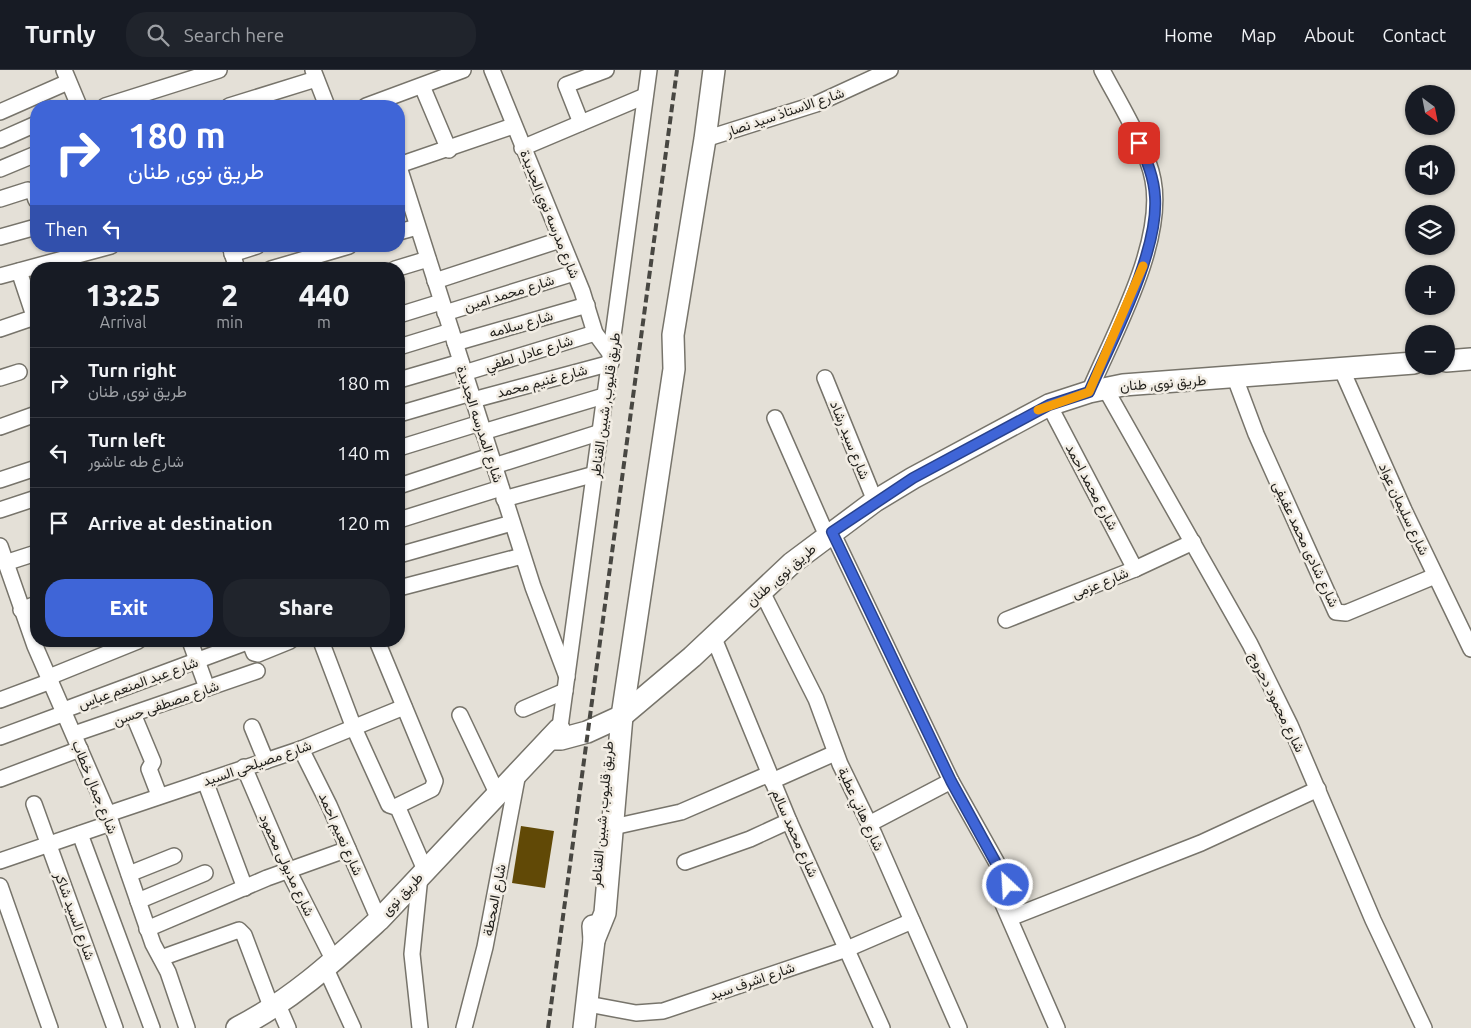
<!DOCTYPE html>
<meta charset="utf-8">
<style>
body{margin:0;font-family:Ubuntu,Vazirmatn,sans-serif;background:#20242c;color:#f1f3f6;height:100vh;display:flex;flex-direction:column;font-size:19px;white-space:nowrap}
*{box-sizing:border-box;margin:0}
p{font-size:16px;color:#9ea1a6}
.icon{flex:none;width:28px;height:28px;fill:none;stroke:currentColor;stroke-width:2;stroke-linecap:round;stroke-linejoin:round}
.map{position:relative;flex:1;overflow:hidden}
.side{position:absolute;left:30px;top:192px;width:375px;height:385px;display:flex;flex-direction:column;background:#171b24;border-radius:20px;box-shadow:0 1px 4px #0004}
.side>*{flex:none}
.top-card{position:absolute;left:30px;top:30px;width:375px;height:152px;border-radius:20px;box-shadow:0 1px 4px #0004;background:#3f65d7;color:#fff;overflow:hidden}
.needle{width:32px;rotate:148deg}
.tools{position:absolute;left:1405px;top:15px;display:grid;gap:10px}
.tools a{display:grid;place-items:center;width:50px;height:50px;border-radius:50%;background:#171b24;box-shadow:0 1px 4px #0004;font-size:25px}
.pin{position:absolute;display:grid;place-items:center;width:42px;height:42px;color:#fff;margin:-21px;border-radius:10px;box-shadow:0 2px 8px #0006}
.me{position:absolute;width:55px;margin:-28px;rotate:335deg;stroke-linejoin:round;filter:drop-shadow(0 0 4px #0008)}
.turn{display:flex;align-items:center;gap:18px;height:105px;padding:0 15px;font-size:22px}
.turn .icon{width:65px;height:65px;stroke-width:2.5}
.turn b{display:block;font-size:35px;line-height:42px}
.then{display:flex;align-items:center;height:48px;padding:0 15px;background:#0003;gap:10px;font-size:19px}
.eta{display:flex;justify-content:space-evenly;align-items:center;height:85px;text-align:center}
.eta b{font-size:30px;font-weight:800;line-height:35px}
.cta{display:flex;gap:10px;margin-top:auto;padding:10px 15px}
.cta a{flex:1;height:58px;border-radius:20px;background:#3f65d7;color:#fff;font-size:20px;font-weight:800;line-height:58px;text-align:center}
.cta a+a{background:#20242c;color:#f1f3f6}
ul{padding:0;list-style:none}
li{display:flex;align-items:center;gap:15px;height:70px;padding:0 15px;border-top:1px solid #363941}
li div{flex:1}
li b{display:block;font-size:19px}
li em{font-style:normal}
header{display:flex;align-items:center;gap:30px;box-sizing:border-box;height:70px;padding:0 25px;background:#171b24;border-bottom:1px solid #363941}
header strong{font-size:24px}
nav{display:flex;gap:28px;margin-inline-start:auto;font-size:18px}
.search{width:350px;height:45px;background:#20242c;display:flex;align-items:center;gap:12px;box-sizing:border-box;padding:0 18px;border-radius:20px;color:#9ea1a6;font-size:19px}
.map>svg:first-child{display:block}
.building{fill:#614906}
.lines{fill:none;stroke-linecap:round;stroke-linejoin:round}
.street-casing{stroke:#77746b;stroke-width:18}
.secondary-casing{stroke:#77746b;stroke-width:24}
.street{stroke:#fff;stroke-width:15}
.secondary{stroke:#fff;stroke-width:21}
.rail{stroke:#484742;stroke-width:4;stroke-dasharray:8 4;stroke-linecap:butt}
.route-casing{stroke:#29428c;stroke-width:12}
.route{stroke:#3f65d7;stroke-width:9}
.slow{stroke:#f59e0b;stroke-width:9}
.labels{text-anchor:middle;stroke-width:5;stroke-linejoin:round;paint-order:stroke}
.street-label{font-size:14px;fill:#201f1b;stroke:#f2ede4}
</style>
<header>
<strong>Turnly</strong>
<div class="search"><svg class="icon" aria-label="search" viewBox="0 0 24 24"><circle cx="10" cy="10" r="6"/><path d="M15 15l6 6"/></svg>Search here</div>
<nav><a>Home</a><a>Map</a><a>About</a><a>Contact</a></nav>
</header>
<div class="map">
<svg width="1471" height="958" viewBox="0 0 1471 958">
<rect width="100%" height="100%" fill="#e4e0d7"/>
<!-- building -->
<path class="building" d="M 521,756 L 554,761 L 545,818 L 512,813 Z"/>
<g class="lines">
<!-- street casing -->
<g class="street-casing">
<g id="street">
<path d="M 64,0 L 79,36"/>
<path d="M 313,0 L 327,36"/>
<path d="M 492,0 L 582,221 L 595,263 L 612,286"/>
<path d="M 422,16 L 449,80"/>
<path d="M 105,36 L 219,0"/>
<path d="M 229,36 L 316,9"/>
<path d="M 366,36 L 463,0"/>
<path d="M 0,42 L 68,12"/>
<path d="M 581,53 L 566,15 L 606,0"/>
<path d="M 705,69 L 816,34 L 890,0"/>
<path d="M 0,70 L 36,54"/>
<path d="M 522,78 L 645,26"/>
<path d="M 399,95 L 513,56"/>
<path d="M 399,97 L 533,517 L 567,607"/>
<path d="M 0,99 L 36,84"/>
<path d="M 0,129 L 28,120 L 33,121 L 36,130"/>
<path d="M 399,162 L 417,157"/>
<path d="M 0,167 L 36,157"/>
<path d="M 230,176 L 237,199"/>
<path d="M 232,184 L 257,176"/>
<path d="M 271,199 L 349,176"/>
<path d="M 395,199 L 428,189"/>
<path d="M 19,201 L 36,252"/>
<path d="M 0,206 L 111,176"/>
<path d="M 435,211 L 560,170"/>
<path d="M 445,243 L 574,203"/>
<path d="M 399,245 L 441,232"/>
<path d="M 0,259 L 35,247"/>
<path d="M 455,273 L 587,235"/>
<path d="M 399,277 L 451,261"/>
<path d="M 1341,298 L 1404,440 L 1471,579"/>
<path d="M 464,303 L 595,263"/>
<path d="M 0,308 L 19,302"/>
<path d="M 825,308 L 875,431"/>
<path d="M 1235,308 L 1256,364 L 1336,542 L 1346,543 L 1435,506"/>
<path d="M 399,310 L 461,292"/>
<path d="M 1105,318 L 1250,574 L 1290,655 L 1373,850 L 1424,958"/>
<path d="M 1089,322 C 1114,263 1165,173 1153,110 C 1147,77 1118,31 1102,0"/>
<path d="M 473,330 L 611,293"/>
<path d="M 1049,335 L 1135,499"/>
<path d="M 399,344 L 471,323"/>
<path d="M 775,348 L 827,466"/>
<path d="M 0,357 L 36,344"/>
<path d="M 483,362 L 607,325"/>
<path d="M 399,378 L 480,353"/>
<path d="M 494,396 L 601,362"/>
<path d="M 0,410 L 36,398"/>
<path d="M 399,416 L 490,386"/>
<path d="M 504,429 L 595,404"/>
<path d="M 0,440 L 36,428"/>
<path d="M 399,450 L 501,418"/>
<path d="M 832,462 L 951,711 L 1007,811 L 1008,815 L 999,825 L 1057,958"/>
<path d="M 0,476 L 35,576 L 108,744 L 153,874 L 168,902 L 187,958"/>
<path d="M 399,485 L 512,453"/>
<path d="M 5,493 L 36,483"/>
<path d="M 399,518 L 522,486"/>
<path d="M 762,522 L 816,629 L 840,694 L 874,764 L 959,958"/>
<path d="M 21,540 L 36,534"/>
<path d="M 1006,550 L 1135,499 L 1193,472"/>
<path d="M 713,566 L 789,751 L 882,958"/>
<path d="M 190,571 L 207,618"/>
<path d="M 321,571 L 354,658 L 389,735 L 398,738 L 425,800"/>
<path d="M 377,571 L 435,711 L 432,719 L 397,736"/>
<path d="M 49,607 L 138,571"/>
<path d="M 0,630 L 51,611"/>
<path d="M 523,639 L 565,621"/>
<path d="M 64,640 L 247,572 L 250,573 L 254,583 L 258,584 L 290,571"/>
<path d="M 133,644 L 153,692 L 149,699 L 159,725"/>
<path d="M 460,645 L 497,723"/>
<path d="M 252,657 L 266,691"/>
<path d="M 74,664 L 257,601"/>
<path d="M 0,667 L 65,643"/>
<path d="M 561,668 L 560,657 L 649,0"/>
<path d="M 301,679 L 329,735 L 379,850"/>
<path d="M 244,697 L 288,800 L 334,891"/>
<path d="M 0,709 L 80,679"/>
<path d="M 205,711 L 245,818"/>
<path d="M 772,711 L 835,683"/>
<path d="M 34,734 L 115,958"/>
<path d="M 108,744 L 301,679 L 404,637"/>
<path d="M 869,754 L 951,711"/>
<path d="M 613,757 L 681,742 L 769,704"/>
<path d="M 80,764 L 152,958"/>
<path d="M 0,791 L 111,753"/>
<path d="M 685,792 L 750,769 L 789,751"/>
<path d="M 129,804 L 174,786"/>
<path d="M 420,806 L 412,884 L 420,958"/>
<path d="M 0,816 L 50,958"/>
<path d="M 138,831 L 205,803"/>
<path d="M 1010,848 L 1201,773 L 1318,719"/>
<path d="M 147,859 L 267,808 L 348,779"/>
<path d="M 161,888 L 239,860 L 244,865 L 272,939"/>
<path d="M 326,899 L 353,958"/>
<path d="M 588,934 L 636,943 L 663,941 L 847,879 L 912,851"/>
<path d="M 278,935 L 288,958"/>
<path d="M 464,958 L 485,877 L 518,703"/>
</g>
</g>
<!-- secondary casing -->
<g class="secondary-casing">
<g id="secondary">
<path d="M 1446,291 L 1471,289"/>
<path d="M 550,669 L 561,669 L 587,662 L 622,646 L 692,587 L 792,493 L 875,431 L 913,408 L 1049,335 L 1089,322 L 1123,315 L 1414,293"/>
<path d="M 594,870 L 605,843 L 622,646 L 674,299 L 673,265 L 705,69 L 714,0"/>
<path d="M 237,958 C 292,930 334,891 379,850 L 559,659"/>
<path d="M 584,958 L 594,870 L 593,856"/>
</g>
</g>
<!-- street -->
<use href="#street" class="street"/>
<!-- secondary -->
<use href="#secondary" class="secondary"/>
<!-- rail -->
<path class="rail" d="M 548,958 L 677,0"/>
</g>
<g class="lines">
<!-- route casing -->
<g class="route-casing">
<path id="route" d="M 1008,815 L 951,711 L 832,462 L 913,408 L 1049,335 L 1089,322 C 1112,270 1159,182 1155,127 C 1154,108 1147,91 1139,73"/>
</g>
<!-- route -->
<use href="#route" class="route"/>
<!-- slow -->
<path class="slow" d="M 1038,340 L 1089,322 L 1143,196"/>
</g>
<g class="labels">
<!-- street labels -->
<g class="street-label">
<text transform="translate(785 42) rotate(-19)" y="5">شارع الاستاذ سيد نصار</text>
<text transform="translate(550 144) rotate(68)" y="5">شارع مدرسه نوي الجديدة</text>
<text transform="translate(509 223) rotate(-17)" y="5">شارع محمد امين</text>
<text transform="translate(521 254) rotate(-16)" y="5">شارع سلامه</text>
<text transform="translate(529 283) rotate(-17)" y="5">شارع عادل لطفي</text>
<text transform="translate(542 311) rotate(-15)" y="5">شارع غنيم محمد</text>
<text transform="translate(1163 313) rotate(-4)" y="5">طريق نوى, طنان</text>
<text transform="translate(605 335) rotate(-82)" y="5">طريق قليوب, شبين القناطر</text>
<text transform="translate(480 354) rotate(72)" y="5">شارع المدرسه الجديدة</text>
<text transform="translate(850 370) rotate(68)" y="5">شارع سيد رشاد</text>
<text transform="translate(1092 417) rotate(62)" y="5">شارع محمد احمد</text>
<text transform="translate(1404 439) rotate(65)" y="5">شارع سليمان عواد</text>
<text transform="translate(1306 474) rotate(65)" y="5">شارع شادى محمد عفيفى</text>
<text transform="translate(781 505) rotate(-41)" y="5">طريق نوى, طنان</text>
<text transform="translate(1100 513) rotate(-22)" y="5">شارع عزمى</text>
<text transform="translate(138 613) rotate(-20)" y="5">شارع عبد المنعم عباس</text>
<text transform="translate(1277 632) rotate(64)" y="5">شارع محمود دحروج</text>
<text transform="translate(166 633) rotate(-19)" y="5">شارع مصطفى حسن</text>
<text transform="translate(257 693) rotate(-19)" y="5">شارع مصيلحى السيد</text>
<text transform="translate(95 717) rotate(68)" y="5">شارع جمال خطاب</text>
<text transform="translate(861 739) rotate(65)" y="5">شارع هاني عطية</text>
<text transform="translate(602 744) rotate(-85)" y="5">طريق قليوب, شبين القناطر</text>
<text transform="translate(795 763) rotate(66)" y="5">شارع محمد سالم</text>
<text transform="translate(341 764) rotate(66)" y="5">شارع نعيم احمد</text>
<text transform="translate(287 795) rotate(65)" y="5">شارع مدبولى محمود</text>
<text transform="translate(402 824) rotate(-47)" y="5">طريق نوى</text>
<text transform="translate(494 830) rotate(-79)" y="5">شارع المحطة</text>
<text transform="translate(75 846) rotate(70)" y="5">شارع السيد شاكر</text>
<text transform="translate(752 911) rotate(-19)" y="5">شارع اشرف سيد</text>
</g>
</g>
</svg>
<div class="tools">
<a><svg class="needle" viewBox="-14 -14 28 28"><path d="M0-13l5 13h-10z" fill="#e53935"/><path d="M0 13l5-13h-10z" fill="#9ea1a6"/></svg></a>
<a><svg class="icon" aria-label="sound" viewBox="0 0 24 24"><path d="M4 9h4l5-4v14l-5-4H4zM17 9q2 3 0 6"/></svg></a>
<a><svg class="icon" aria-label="layers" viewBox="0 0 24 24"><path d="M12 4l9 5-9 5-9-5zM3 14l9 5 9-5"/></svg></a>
<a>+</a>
<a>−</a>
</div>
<div class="pin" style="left:1139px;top:73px;background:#d93025"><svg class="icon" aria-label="arrive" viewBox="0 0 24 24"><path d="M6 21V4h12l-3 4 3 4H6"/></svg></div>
<svg class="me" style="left:1008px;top:815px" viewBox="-20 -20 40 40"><circle r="17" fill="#3f65d7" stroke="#fff" stroke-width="3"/><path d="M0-11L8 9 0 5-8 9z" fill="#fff"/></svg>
<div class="top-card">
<div class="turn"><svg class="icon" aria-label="right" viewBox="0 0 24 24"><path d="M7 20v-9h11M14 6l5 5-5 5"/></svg><div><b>180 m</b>طريق نوى, طنان</div></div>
<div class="then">Then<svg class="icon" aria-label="left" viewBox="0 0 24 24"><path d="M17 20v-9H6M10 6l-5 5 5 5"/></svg></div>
</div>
<section class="side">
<div class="eta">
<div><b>13:25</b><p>Arrival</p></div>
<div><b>2</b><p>min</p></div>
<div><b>440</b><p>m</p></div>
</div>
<ul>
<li><svg class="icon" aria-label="right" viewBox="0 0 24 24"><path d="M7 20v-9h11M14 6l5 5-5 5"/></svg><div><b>Turn right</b><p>طريق نوى, طنان</p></div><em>180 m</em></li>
<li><svg class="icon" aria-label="left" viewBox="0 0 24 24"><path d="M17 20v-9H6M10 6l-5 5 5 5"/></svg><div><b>Turn left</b><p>شارع طه عاشور</p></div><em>140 m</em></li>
<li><svg class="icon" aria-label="arrive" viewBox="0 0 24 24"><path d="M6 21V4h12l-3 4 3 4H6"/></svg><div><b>Arrive at destination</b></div><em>120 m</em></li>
</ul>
<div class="cta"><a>Exit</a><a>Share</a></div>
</section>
</div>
